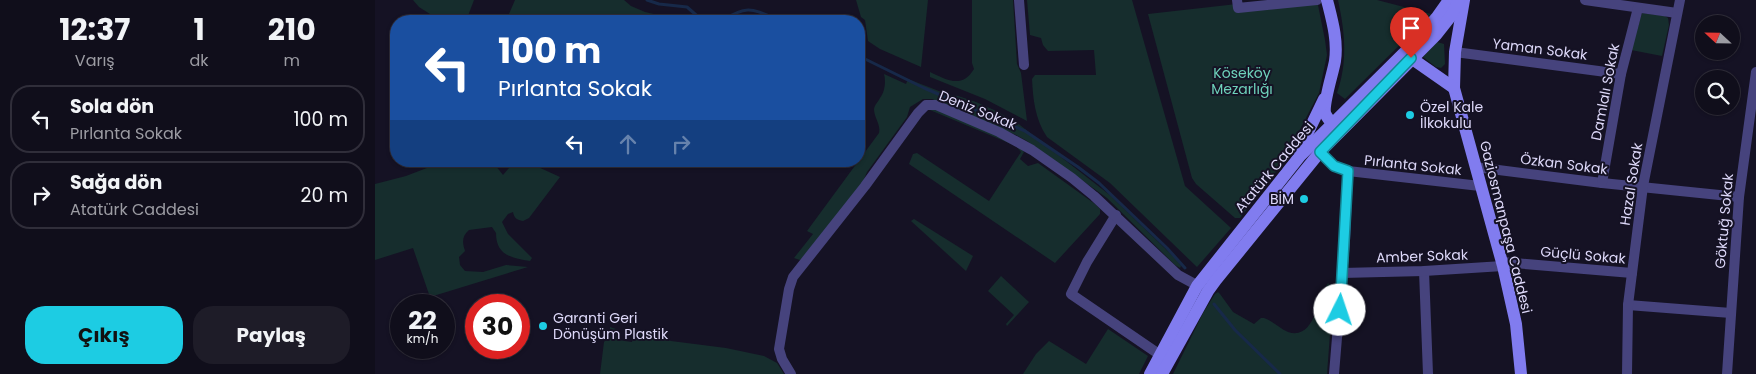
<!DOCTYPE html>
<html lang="tr">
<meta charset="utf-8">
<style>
body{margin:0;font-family:Poppins,sans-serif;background:#1e1c28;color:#f1f3f6;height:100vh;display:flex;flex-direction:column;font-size:19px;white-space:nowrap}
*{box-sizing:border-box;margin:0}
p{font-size:16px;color:#9c9ca3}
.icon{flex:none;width:28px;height:28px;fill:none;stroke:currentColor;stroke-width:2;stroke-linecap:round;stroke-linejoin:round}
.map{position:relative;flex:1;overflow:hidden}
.drawer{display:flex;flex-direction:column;background:#100e1b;width:375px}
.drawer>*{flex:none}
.top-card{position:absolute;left:15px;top:15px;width:475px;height:152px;border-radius:20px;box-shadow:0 1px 4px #0004,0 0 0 1px #302e3a;background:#1a4fa0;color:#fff;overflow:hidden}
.needle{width:32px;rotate:292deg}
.buttons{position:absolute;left:1320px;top:15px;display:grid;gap:10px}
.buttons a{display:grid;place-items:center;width:45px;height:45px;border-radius:50%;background:#100e1b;box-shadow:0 1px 4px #0004,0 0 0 1px #302e3a;font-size:25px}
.speed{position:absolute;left:15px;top:294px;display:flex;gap:10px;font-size:25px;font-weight:700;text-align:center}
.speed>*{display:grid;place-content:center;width:65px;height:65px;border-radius:50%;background:#100e1b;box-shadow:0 1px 4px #0004,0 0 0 1px #302e3a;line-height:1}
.speed small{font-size:12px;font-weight:400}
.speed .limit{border:8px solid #d22;background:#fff;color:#111}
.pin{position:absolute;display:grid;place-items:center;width:42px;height:42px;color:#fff;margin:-51px -21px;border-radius:50% 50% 50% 0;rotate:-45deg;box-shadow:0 0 5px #0007}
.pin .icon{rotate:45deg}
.me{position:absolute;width:55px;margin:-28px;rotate:4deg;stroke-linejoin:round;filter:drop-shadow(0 0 4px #0008)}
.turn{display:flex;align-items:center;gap:18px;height:105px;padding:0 25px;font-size:22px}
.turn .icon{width:65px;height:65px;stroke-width:2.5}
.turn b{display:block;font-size:35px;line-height:42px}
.lanes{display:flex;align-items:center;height:48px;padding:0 25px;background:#0003;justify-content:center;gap:25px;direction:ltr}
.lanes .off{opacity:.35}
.eta{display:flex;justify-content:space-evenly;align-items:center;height:85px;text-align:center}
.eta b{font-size:30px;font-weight:700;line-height:35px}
.cta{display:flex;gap:10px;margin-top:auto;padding:10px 25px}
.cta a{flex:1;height:58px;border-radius:20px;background:#1dcce3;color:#111;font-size:20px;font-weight:700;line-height:58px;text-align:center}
.cta a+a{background:#1e1c28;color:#f1f3f6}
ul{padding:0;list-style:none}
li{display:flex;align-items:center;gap:15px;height:68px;margin:0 10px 8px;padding:0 15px;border:2px solid #302e3a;border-radius:20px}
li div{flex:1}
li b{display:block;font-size:19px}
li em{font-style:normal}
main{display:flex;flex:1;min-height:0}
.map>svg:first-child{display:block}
.green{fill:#162d2d}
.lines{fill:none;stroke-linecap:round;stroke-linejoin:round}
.stream{stroke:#172949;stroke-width:3}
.street{stroke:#46437d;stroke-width:10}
.secondary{stroke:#817cef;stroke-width:12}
.route-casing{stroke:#138594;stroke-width:12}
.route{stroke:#1dcce3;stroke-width:9}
.poi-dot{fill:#1dcce3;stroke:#151224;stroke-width:2}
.labels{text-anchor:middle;stroke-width:4;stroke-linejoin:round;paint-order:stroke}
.street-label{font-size:14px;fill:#ded9fa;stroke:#151224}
.park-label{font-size:14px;fill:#6ed2bb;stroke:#151224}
.poi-label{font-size:14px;fill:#ded9fa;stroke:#151224;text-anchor:start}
</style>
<main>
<section class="drawer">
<div class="eta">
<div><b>12:37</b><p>Varış</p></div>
<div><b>1</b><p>dk</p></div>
<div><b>210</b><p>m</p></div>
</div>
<ul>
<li><svg class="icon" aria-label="left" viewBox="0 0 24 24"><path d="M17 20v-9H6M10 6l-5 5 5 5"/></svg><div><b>Sola dön</b><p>Pırlanta Sokak</p></div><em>100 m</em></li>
<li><svg class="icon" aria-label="right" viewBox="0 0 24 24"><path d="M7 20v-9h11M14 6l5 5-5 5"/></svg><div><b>Sağa dön</b><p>Atatürk Caddesi</p></div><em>20 m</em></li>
</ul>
<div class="cta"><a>Çıkış</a><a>Paylaş</a></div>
</section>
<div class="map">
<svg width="1381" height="374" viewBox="0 0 1381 374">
<rect width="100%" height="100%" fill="#151224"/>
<!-- green -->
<g class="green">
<path d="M 38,0 L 99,0 L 91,21 L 66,21 L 44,7 Z"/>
<path d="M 140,0 L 249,0 L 256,6 L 270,12 L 283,15 L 312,16 L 321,21 C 312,21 273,19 268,21 L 131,21 Z"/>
<path d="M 481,0 L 553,0 L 546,67 L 505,49 L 493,41 L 490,20 L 486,17 Z"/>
<path d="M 597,0 L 638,0 L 642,64 L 646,73 L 652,121 L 610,99 L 555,77 L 555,72 C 572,80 587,89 599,69 L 597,63 Z"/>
<path d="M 652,0 L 757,0 L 810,186 L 856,228 L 822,267 L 735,183 L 672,137 C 660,119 658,99 657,79 L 660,75 L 721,75 L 719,50 L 673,51 L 668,45 L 666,38 L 655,35 Z"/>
<path d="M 942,0 L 950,40 L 952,55 L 944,93 L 907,164 L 865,218 L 860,218 L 821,184 L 817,178 L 773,14 L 862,4 Z"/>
<path d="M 963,0 L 1002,0 L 1056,14 L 970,99 L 962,93 C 973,62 970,32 963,0 Z"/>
<path d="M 1267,13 L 1290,16 L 1293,18 L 1294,25 L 1287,56 L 1256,50 Z"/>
<path d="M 1062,42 L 1069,44 L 1070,64 L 1066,68 L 1061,67 L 1048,57 Z"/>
<path d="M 509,74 L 531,84 L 533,79 L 574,95 L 583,96 L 601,102 L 619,110 L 641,122 L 736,196 L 802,260 L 806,266 L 805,268 L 800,265 L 732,198 L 652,141 L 641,135 L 557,99 L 548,99 L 535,107 L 532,117 L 492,172 L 486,186 L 428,257 L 425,260 L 419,258 L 438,234 L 432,231 L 504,133 C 506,124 499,118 499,109 C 500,104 503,102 505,98 C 510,92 511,81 509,74 Z"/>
<path d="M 556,109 L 564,111 L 642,144 L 649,152 L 645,159 L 653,166 L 663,163 L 720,204 L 725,209 L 725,214 L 680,263 L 534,164 L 538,154 L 542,153 L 614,201 L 646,152 L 641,146 L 555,110 Z"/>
<path d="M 70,161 L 117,161 L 128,175 L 140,161 L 164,161 L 161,166 L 185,177 L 154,218 L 148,221 C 142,220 139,218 138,212 L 133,214 L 127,222 L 133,234 L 157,258 L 155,261 C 136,258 121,255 121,233 L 117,227 L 94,230 C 87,236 87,242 90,251 L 84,257 L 85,265 L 90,271 L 108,272 L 131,265 L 153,267 L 55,297 L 38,248 L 0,260 L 0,184 L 31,176 Z"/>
<path d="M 539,219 L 598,256 L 591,271 L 536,221 Z"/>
<path d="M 626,276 L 654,302 L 632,326 L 631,324 L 639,315 L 613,291 Z"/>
<path d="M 953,283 L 958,288 L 958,294 L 952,374 L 798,374 L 828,313 L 840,294 L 843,292 L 845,294 L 858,312 L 879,324 L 886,318 L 889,318 C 898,321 905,329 913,332 C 940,341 943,297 953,283 Z"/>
<path d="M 235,327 L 244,330 L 243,340 L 257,342 L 259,333 L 275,333 L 296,341 L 351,348 L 389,356 L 402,363 L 409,374 L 225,374 L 229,342 L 235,335 Z"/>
<path d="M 733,329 L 773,356 L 764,374 L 648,374 L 661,354 L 674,341 L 711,364 Z"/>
</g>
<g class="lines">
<!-- stream -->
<g class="stream">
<path d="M 272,0 L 284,4 L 312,7 L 328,21"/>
<path d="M 346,21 C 374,4 377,9 406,21"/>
<path d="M 484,56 L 549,88 L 650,131 L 703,167 L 724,183 L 792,248 L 810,268"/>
<path d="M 839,304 L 860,330 L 905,374"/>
</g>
<!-- street -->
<g class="street">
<path d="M 644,0 L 649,65"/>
<path d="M 862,0 L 863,8 L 942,0"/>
<path d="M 1210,0 L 1302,13"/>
<path d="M 1080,52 L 1246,74"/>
<path d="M 941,148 C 951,159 958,167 973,171 L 1105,186"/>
<path d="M 1100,167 L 1227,183 L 1364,197"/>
<path d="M 1227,183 L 1246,74 L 1263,8"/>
<path d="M 741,215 L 712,262 L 696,294 L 791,359"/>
<path d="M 1127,262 L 1257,273"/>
<path d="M 1049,271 L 1053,374"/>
<path d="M 967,273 L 1049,271 L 1128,266"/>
<path d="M 1253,305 L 1356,313"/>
<path d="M 416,374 L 407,359 L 404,349 L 414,289 L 418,277 L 490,186 L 543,113 L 551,105 L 561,105 L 624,132 L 657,150 L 697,178 L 719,196 L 803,275 L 827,288"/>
<path d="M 959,374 L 970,241 L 973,171"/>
<path d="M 1252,374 L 1253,305 L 1268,186 L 1305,0"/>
<path d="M 1352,374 L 1364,197 L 1381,72"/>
</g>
<!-- secondary -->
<g class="secondary">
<path d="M 952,0 C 957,20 963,40 960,61 C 958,73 948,103 950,113 C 952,119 958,124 962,128"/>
<path d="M 1089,0 L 1080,52 L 1079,88 L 1128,266 L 1141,324 L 1146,374"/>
<path d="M 1036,58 L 1079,88"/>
<path d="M 924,151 L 949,99"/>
<path d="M 775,374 L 822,286 L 925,156 L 1042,40 L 1062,17 L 1074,0"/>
<path d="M 787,374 L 833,291 L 841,280 L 945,152 L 1061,35 L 1076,16 L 1084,0"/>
</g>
</g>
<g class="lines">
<!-- route casing -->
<g class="route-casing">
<path id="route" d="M 965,310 L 973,171 L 959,166 L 945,152 L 1036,58"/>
</g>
<!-- route -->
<use href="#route" class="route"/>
</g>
<!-- markers -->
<g class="poi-dot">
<circle cx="1035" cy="115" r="5"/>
<circle cx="929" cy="199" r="5"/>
<circle cx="168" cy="326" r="5"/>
</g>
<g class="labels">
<!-- street labels -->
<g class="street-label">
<text transform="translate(1165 49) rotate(7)" y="5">Yaman Sokak</text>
<text transform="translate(1230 92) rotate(-79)" y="5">Damlalı Sokak</text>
<text transform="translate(603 110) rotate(22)" y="5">Deniz Sokak</text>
<text transform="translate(1189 164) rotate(7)" y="5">Özkan Sokak</text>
<text transform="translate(1038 165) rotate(6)" y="5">Pırlanta Sokak</text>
<text transform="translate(899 167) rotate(-50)" y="5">Atatürk Caddesi</text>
<text transform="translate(1256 184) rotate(-81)" y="5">Hazal Sokak</text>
<text transform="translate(1349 221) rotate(-85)" y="5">Göktuğ Sokak</text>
<text transform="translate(1131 227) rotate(76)" y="5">Gaziosmanpaşa Caddesi</text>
<text transform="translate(1208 255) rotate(5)" y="5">Güçlü Sokak</text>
<text transform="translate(1047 256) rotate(-2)" y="5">Amber Sokak</text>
</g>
<!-- park labels -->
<g class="park-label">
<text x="867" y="78">Köseköy<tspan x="867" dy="16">Mezarlığı</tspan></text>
</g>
<!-- poi labels -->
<g class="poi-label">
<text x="1045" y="112">Özel Kale<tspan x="1045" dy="16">İlkokulu</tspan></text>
<text x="919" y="204" text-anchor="end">BİM</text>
<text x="178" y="323">Garanti Geri<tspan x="178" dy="16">Dönüşüm Plastik</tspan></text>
</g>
</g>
</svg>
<div class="buttons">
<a><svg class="needle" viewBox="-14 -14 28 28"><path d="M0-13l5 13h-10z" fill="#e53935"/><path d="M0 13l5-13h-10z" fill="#9c9ca3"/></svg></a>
<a><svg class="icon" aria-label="search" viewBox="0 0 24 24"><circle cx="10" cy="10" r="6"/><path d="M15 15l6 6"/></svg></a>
</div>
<div class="speed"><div>22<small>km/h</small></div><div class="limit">30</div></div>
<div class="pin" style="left:1036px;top:58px;background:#d93025"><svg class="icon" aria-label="arrive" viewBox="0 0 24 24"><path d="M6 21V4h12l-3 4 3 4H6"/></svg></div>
<svg class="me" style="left:965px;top:310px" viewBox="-20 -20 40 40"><circle r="19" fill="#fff"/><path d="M0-13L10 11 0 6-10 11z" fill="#1dcce3"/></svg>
<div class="top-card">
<div class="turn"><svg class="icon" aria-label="left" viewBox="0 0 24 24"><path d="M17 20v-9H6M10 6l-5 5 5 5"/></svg><div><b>100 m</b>Pırlanta Sokak</div></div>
<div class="lanes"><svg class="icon" aria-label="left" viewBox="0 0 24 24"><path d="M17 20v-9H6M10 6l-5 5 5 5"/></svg><svg class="icon off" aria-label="ahead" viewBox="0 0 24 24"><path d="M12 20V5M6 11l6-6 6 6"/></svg><svg class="icon off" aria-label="right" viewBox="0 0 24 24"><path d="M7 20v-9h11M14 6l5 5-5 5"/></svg></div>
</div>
</div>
</main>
